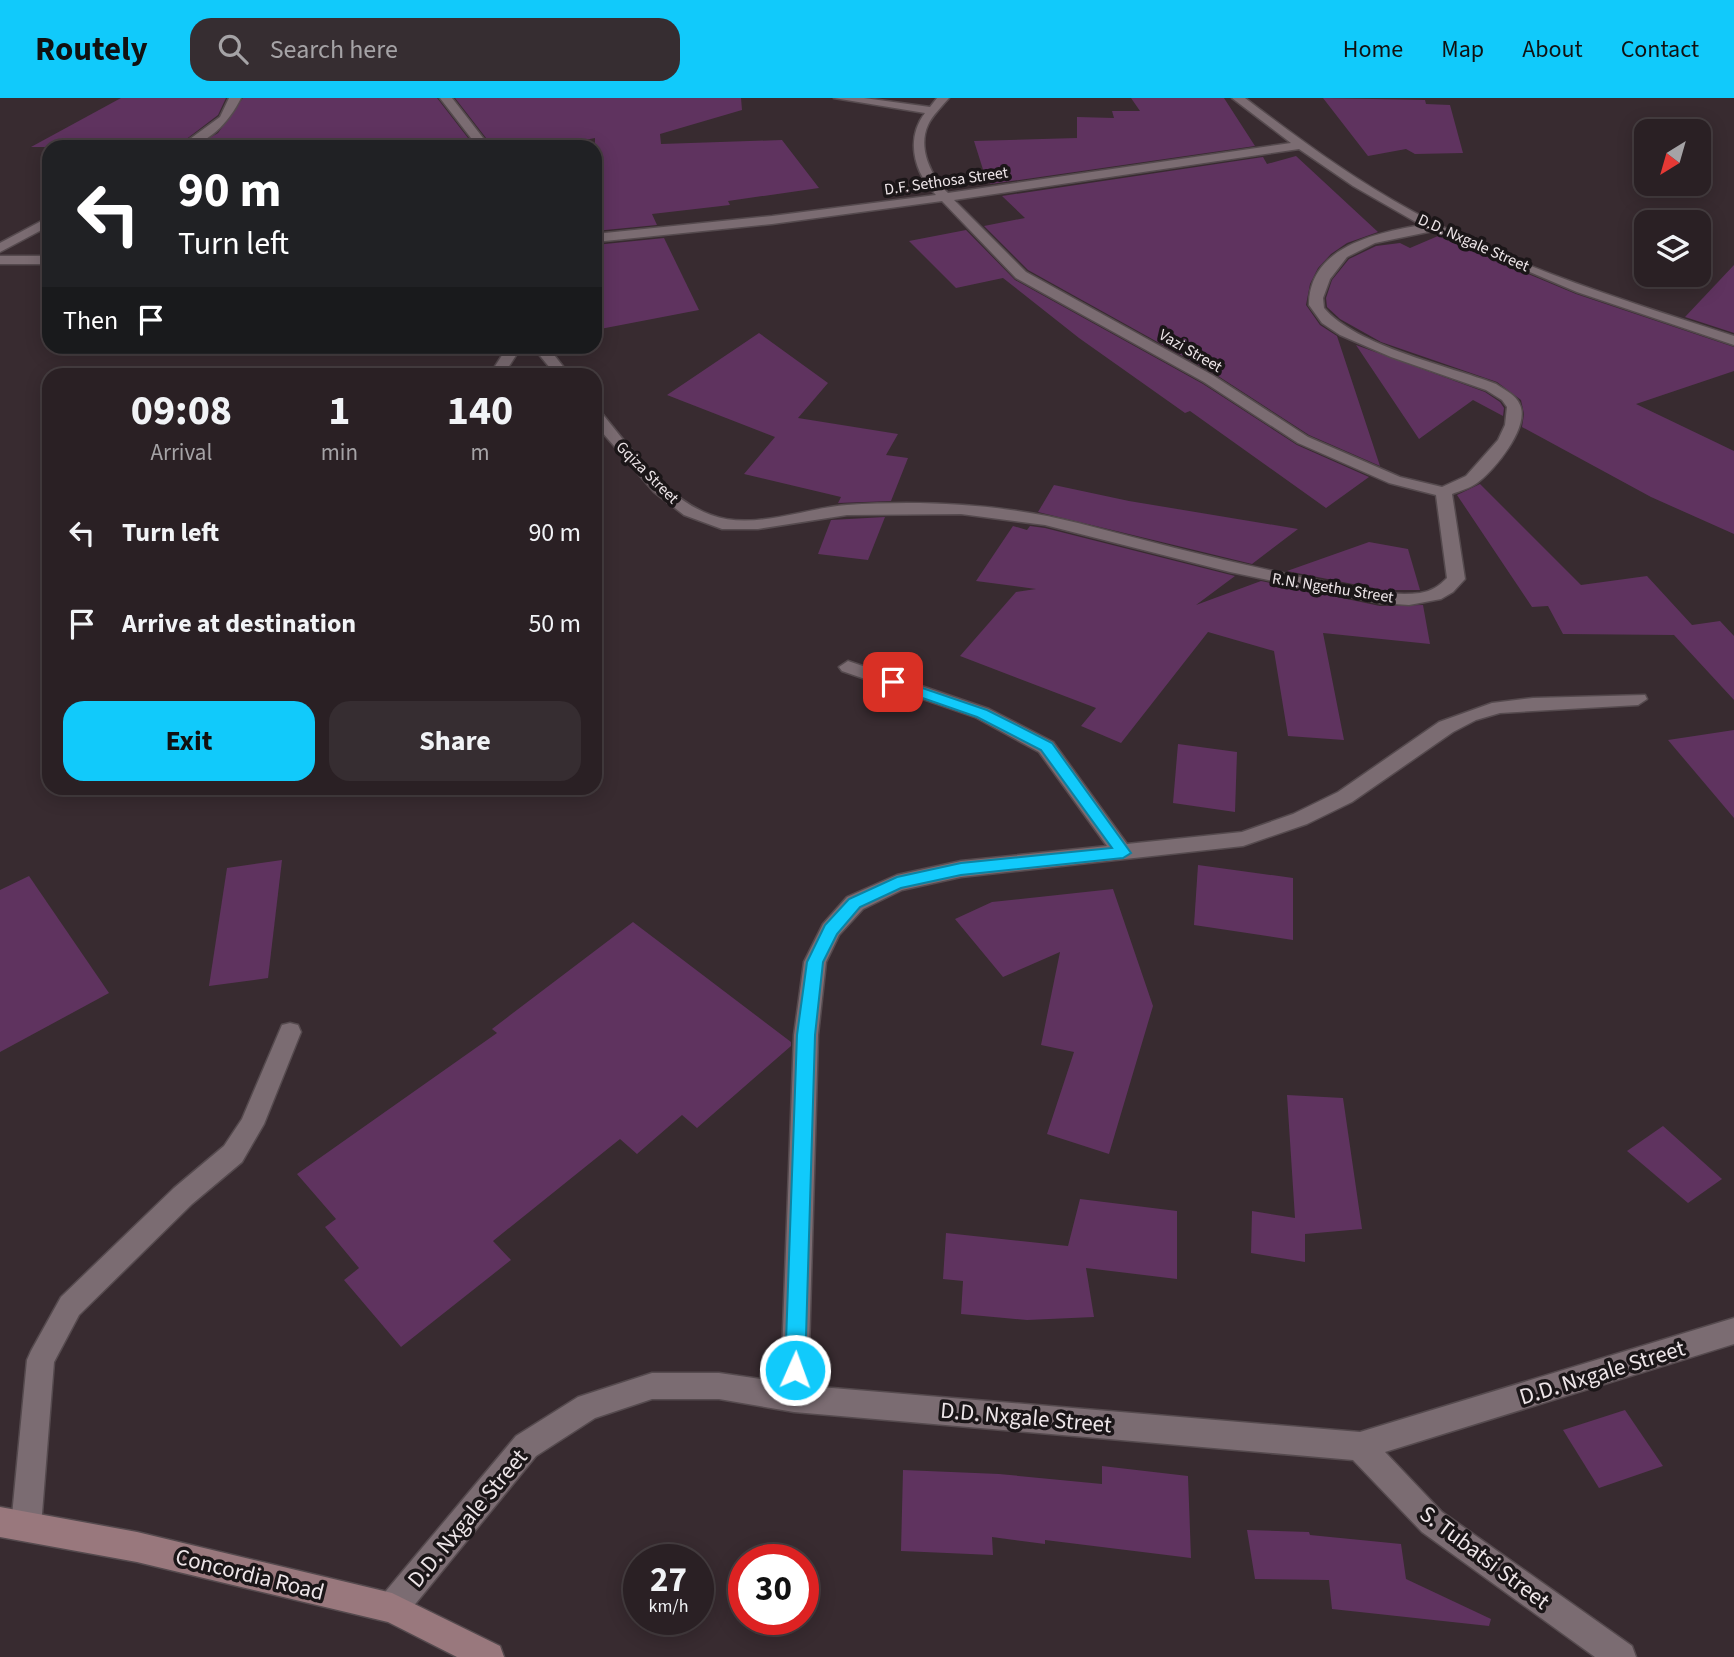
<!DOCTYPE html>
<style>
body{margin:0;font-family:"Source Sans 3",sans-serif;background:#362d31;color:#f1f3f6;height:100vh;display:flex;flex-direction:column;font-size:26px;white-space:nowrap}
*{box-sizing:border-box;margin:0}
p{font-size:23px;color:#a5a3a6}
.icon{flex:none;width:38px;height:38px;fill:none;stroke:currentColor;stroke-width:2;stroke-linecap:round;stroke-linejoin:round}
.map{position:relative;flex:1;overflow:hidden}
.drawer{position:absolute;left:42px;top:270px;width:560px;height:427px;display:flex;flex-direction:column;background:#2a2024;border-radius:21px;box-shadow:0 4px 18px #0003,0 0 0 2px #463e41}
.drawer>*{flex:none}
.banner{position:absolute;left:42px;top:42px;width:560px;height:214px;border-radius:21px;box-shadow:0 4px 18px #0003,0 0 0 2px #463e41;background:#202124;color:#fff;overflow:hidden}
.needle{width:46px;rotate:217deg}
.buttons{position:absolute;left:1634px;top:21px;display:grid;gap:14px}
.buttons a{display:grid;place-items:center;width:77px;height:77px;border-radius:14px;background:#2a2024;box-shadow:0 4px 18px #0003,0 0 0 2px #463e41;font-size:35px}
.speed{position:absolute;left:623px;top:1446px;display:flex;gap:14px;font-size:35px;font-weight:700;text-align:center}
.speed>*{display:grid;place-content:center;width:91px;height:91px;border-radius:50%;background:#2a2024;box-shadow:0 4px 18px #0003,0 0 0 2px #463e41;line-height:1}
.speed small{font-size:18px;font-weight:400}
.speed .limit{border:10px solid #d22;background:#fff;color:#111}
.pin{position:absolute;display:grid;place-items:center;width:60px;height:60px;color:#fff;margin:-30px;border-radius:14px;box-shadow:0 4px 10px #0006}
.me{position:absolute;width:77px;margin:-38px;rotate:2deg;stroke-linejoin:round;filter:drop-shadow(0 0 5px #0008)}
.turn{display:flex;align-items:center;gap:24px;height:147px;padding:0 21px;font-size:32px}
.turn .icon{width:91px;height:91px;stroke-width:2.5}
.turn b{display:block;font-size:49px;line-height:60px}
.then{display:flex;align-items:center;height:66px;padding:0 21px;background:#0003;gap:14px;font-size:26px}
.eta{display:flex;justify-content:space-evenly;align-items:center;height:119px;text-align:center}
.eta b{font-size:42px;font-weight:700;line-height:49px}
.primary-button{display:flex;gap:14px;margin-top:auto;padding:14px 21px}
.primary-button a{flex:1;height:80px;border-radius:21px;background:#11cafb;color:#111;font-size:28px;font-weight:700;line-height:80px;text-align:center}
.primary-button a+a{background:#362d31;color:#f1f3f6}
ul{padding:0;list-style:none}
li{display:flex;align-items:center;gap:21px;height:91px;padding:0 21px}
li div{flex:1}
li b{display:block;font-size:26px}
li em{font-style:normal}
header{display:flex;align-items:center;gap:42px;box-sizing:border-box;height:98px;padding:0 35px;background:#11cafb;color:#111}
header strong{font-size:33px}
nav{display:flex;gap:38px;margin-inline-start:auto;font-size:24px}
.search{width:490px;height:63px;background:#362d31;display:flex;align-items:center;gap:18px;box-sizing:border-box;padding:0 24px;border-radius:21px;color:#a5a3a6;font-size:26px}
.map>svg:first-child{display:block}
.building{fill:#5f335f}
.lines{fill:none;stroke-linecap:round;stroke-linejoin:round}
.lane-casing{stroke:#554a4e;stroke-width:3}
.street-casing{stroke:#554a4e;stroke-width:3}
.secondary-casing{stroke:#554a4e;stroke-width:3}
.lane{fill:#7b6c72;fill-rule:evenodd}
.street{fill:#7b6c72;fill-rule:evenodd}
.secondary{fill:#99787d;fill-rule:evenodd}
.route{fill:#11cafb;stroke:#0b83a3;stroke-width:2}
.labels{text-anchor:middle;stroke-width:7;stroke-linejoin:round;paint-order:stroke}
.far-street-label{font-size:16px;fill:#ede5e8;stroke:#1b1618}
.near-street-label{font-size:23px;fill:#ede5e8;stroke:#1b1618}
</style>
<header>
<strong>Routely</strong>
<div class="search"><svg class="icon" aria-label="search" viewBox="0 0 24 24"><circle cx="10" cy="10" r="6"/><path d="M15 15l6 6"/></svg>Search here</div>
<nav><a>Home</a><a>Map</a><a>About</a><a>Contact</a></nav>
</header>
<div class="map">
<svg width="1734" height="1559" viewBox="0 0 1734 1559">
<rect width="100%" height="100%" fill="#382b30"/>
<!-- building -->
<g class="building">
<path d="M 121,0 L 226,0 L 218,17 L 176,49 L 31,49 Z"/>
<path d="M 243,0 L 437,0 L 475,49 L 194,49 L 218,35 Z"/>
<path d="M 455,0 L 741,0 L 742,12 L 660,36 L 661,46 L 782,42 L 819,90 L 728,103 L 730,107 L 652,116 L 657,127 L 595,133 L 595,40 L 549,49 L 493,49 Z"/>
<path d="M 1131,0 L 1224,0 L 1255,48 L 991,86 L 986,81 L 974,43 L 1077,40 L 1077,19 L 1114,20 L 1112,13 L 1140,13 Z"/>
<path d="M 1323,0 L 1425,2 L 1426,6 L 1450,7 L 1463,55 L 1415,56 L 1406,51 L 1368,58 Z"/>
<path d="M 1296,58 L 1378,134 L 1347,145 L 1331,156 L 1318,170 L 1310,186 L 1306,207 L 1320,227 L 1337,238 L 1380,368 L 1309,337 L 1215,276 L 1028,172 L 984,128 L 1025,120 L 1002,98 L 1263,59 L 1267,66 Z"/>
<path d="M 966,132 L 1015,182 L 1203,286 L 1297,347 L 1369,379 L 1326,410 L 1190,313 L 1185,315 L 1079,240 L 1003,180 L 956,190 L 909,143 Z"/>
<path d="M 1438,138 L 1576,196 L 1734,249 L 1734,273 L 1636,306 L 1734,353 L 1734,436 L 1651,399 L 1522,329 L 1524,316 L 1521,302 L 1497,284 L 1381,244 L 1340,221 L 1327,209 L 1326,200 L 1332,182 L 1349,161 L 1376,148 L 1400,145 L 1410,150 Z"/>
<path d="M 664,140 L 699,212 L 595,232 L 595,147 Z"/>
<path d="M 1734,167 L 1734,235 L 1685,219 Z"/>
<path d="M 759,235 L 828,285 L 798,320 L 898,336 L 886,357 L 908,360 L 891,403 L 838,405 L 841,399 L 744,376 L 775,339 L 667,297 Z"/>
<path d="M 1356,247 L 1485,294 L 1500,304 L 1504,310 L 1503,318 L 1473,302 L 1419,341 Z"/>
<path d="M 1480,386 L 1581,487 L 1647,478 L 1692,527 L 1720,523 L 1734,538 L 1734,602 L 1674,537 L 1563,536 L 1548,508 L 1532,509 L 1457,397 Z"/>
<path d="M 1054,387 L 1129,403 L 1298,431 L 1252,466 L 1038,414 Z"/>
<path d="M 885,419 L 868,462 L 818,456 L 831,422 Z"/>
<path d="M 1013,428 L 1027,432 L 1030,428 L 1045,430 L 1235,478 L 1196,507 L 1261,483 L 1380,508 L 1423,507 L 1430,546 L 1323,535 L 1344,642 L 1288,638 L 1274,553 L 1208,534 L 1121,645 L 1081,628 L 1096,610 L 960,558 L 1016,494 L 1036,491 L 976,483 Z"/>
<path d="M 1369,444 L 1408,451 L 1420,492 L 1383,492 L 1287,473 Z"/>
<path d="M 1734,632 L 1734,720 L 1668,642 Z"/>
<path d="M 1178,646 L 1237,654 L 1235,714 L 1173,705 Z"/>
<path d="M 282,762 L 268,880 L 209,888 L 227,770 Z"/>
<path d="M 1198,767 L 1293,780 L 1293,842 L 1194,827 Z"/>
<path d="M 29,778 L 109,895 L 0,954 L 0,792 Z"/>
<path d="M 1113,791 L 1153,908 L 1109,1056 L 1047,1036 L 1074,954 L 1041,947 L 1060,854 L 1003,879 L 955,821 L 992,804 Z"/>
<path d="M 633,824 L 791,944 L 791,948 L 697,1030 L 682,1017 L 637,1056 L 620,1041 L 493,1143 L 511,1162 L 401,1249 L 344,1182 L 359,1170 L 325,1129 L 336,1121 L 297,1076 L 497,935 L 492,931 Z"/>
<path d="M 1287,997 L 1343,1000 L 1362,1131 L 1305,1136 L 1305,1164 L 1251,1155 L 1252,1113 L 1295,1120 Z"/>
<path d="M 1663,1028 L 1722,1081 L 1688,1105 L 1627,1053 Z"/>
<path d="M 1080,1101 L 1177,1113 L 1177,1181 L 1086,1170 L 1094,1219 L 1027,1222 L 961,1216 L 963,1183 L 943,1181 L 946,1135 L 1068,1148 Z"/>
<path d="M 1625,1312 L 1663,1368 L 1599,1390 L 1563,1332 Z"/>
<path d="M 1102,1368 L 1188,1378 L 1191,1460 L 1045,1442 L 1045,1446 L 992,1439 L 993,1457 L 901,1453 L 903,1372 L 999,1376 L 1102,1386 Z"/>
<path d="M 1247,1432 L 1309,1434 L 1310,1437 L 1401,1446 L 1406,1481 L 1491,1521 L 1489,1528 L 1332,1511 L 1329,1482 L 1255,1481 Z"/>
</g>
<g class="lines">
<!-- lane casing -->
<g class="lane-casing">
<path id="lane" d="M 290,925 L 298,927 L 301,934 L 264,1026 L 242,1064 L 192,1106 L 79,1217 L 54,1264 L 41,1428 L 36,1438 L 26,1443 L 16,1438 L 11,1428 L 27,1262 L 31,1253 L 61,1199 L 174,1090 L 224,1048 L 242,1021 L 282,927 Z"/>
</g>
<!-- street casing -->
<g class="street-casing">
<g id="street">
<path d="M 229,0 L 241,0 C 229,24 207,49 179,49 L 220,19 Z"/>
<path d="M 440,0 L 452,0 L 490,49 L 478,49 Z"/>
<path d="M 834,0 L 864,0 L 930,9 L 937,0 L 949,0 C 942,8 932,18 928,27 C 917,51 932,79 948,95 L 1291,45 L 1232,0 L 1245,0 C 1299,41 1353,81 1412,113 C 1513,168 1625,203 1734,238 L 1734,247 L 1577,194 L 1433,133 L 1375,145 L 1347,159 L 1330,181 L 1323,200 L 1324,210 C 1356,248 1449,268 1496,286 C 1505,292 1516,297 1520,307 C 1530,329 1494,373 1477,385 C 1470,390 1460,393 1452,396 L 1465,481 L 1453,494 L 1441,501 L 1409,507 L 1380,505 L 1230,474 L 1045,427 L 961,416 L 847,417 L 758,431 L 722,431 L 684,417 L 654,394 L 595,326 L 595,311 L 600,313 C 631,350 664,400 711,417 C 753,433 804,410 847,407 C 925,402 1003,406 1078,425 C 1159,446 1239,467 1321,483 C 1353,489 1387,499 1420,495 C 1432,493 1439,488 1447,480 L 1436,397 L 1389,385 L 1298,345 L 1204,284 L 1016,180 L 942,103 L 772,126 L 595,144 L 595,136 L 772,118 L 936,97 C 914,75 905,41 925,15 ZM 1299,51 L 1353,88 L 1421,127 C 1377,135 1309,148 1309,207 L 1322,225 L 1340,237 L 1391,259 L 1486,292 L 1502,302 L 1507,309 L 1505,327 L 1498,342 L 1466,378 L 1442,389 L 1400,379 L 1308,339 L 1214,278 L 1026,174 L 954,102 Z"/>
<path d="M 49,119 L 49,128 L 0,154 L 0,145 Z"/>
<rect x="0" y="158" width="49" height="8"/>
<path d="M 508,248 L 522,248 L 504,276 L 490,276 Z"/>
<path d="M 532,248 L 547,248 L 569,276 L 555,276 Z"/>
<path d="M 848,563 L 989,611 L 1053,644 L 1127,746 L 1242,734 L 1293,716 L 1338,694 L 1439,624 L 1492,605 L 1533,600 L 1645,597 L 1647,601 L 1638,607 L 1500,615 L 1476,622 L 1453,634 L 1352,704 L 1307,726 L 1243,748 L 961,779 L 902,792 L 863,811 L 839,837 L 826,864 L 818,937 L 808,1288 L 1360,1334 L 1734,1220 L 1734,1246 L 1385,1354 L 1442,1414 L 1632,1548 L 1636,1559 L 1595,1559 L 1422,1434 L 1353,1362 L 794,1314 L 719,1301 L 652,1301 L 595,1320 L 536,1358 L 403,1521 L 392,1525 L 381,1521 L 377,1510 L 381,1499 L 516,1338 L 578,1299 L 652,1275 L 719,1275 L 781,1284 L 794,937 L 804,864 L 823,826 L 847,799 L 897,777 L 961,763 L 1107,748 L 1039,654 L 975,619 L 842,573 L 839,569 Z"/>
</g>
</g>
<!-- secondary casing -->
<g class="secondary-casing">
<path id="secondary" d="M 0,1409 L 137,1434 L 392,1495 L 500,1548 L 504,1559 L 457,1559 L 388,1524 L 137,1464 L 0,1439 Z"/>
</g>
<!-- lane -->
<use href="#lane" class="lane"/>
<!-- street -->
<use href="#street" class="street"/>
<!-- secondary -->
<use href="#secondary" class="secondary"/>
</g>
<!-- route -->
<path class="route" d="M 893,580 L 987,612 L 1052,645 L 1131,755 L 1123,760 L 961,777 L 901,790 L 860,809 L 837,836 L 823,864 L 815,937 L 805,1272 L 802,1280 L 795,1282 L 788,1280 L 785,1272 L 797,937 L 807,864 L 825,827 L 849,801 L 897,779 L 961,765 L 1112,750 L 1041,652 L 977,619 L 888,588 L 888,581 Z"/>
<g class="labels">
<!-- far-street labels -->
<g class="far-street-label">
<text transform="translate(946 82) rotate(-8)" y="6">D.F. Sethosa Street</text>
<text transform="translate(1474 144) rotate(24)" y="6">D.D. Nxgale Street</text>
<text transform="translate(1191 252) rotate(30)" y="6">Vazi Street</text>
<text transform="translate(648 374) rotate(45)" y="6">Gqiza Street</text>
<text transform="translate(1333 489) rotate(9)" y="6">R.N. Ngethu Street</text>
</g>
<!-- near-street labels -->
<g class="near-street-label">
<text transform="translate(1602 1274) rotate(-17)" y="8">D.D. Nxgale Street</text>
<text transform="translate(1026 1319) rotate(5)" y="8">D.D. Nxgale Street</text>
<text transform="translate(467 1420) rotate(-50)" y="8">D.D. Nxgale Street</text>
<text transform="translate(1485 1459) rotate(37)" y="8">S. Tubatsi Street</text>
<text transform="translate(250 1476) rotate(14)" y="8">Concordia Road</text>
</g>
</g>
</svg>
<div class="buttons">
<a><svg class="needle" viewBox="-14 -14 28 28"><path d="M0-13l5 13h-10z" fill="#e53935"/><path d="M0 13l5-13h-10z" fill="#a5a3a6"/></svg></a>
<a><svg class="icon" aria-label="layers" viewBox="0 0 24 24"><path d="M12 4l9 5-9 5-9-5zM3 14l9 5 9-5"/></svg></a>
</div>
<div class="speed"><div>27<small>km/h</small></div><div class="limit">30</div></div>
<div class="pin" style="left:893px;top:584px;background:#d93025"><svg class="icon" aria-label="arrive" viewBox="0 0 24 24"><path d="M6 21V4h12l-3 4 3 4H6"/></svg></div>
<svg class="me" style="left:795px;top:1272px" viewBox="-20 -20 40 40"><circle r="17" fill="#11cafb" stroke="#fff" stroke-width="3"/><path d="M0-11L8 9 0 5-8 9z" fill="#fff"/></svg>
<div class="banner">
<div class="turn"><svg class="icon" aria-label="left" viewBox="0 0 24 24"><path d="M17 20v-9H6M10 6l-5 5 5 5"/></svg><div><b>90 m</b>Turn left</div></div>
<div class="then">Then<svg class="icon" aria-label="arrive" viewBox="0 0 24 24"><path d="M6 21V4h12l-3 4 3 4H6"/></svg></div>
</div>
<section class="drawer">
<div class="eta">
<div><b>09:08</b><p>Arrival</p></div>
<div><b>1</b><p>min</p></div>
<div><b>140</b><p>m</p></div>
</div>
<ul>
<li><svg class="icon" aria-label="left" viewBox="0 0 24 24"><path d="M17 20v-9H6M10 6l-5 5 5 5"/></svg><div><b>Turn left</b></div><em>90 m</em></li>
<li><svg class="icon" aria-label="arrive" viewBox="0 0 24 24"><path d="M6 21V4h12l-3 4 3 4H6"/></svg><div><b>Arrive at destination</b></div><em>50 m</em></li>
</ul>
<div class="primary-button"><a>Exit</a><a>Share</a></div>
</section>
</div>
